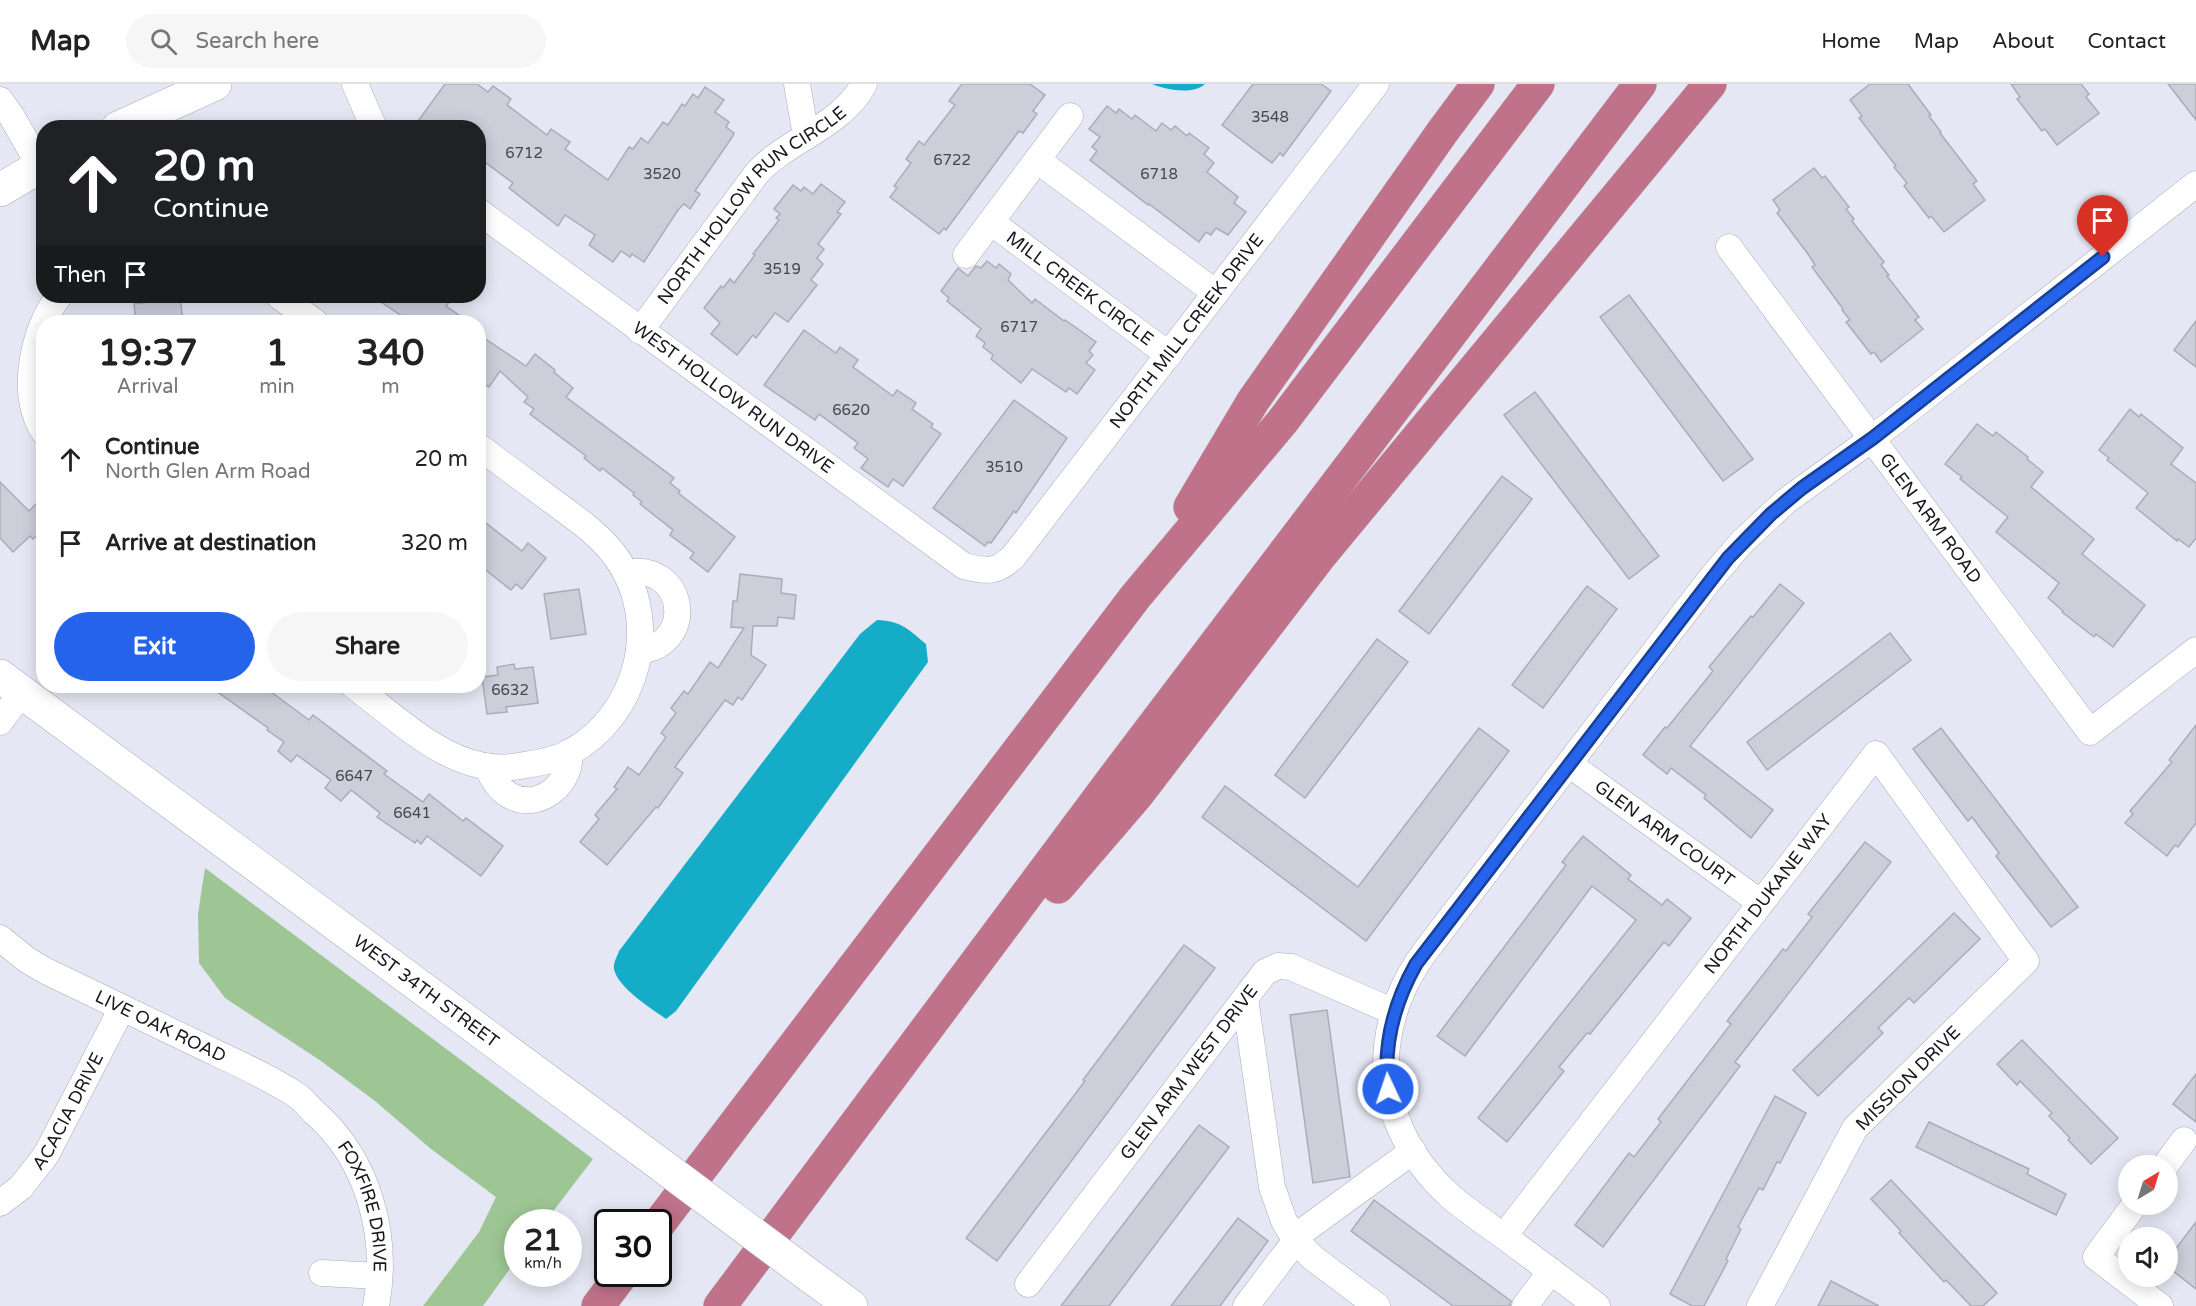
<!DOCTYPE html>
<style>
body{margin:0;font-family:"Varela Round",sans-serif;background:#f6f6f6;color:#222;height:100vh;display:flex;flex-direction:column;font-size:22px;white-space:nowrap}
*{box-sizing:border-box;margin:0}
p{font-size:20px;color:#767676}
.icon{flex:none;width:33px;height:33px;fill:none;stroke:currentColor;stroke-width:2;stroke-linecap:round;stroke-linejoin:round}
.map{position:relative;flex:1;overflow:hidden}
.details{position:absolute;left:36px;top:231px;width:450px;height:378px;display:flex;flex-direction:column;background:#fff;border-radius:24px;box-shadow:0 3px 15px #0003}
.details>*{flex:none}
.top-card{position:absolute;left:36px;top:36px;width:450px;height:183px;border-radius:24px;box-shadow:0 3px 15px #0003;background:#202124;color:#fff;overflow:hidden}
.needle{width:39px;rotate:38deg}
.buttons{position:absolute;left:2118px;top:1071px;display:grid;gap:12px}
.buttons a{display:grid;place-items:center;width:60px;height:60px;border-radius:50%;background:#fff;box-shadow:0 3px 15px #0003;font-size:30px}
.speed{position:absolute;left:504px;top:1125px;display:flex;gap:12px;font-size:30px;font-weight:700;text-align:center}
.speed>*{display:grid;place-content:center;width:78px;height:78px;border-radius:50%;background:#fff;box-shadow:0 3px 15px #0003;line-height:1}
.speed small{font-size:15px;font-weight:400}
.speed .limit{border:3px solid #111;border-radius:9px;background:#fff;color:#111}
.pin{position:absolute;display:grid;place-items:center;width:51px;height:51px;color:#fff;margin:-62px -26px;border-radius:50% 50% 50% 0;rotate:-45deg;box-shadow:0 0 6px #0007}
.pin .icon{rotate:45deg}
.me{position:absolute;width:66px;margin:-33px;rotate:357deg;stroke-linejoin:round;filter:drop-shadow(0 0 4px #0008)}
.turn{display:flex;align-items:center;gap:21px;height:126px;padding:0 18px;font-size:27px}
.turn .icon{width:78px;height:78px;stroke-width:2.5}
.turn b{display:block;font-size:42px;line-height:51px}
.then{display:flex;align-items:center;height:57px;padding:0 18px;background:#0003;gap:12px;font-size:22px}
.eta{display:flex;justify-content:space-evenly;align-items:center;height:102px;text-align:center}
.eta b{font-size:36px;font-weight:700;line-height:42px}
.cta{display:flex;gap:12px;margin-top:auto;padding:12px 18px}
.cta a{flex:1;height:69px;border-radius:36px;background:#2563eb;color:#fff;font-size:24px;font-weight:700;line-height:69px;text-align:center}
.cta a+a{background:#f6f6f6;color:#222}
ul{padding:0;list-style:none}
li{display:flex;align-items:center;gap:18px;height:84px;padding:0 18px}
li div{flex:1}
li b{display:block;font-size:22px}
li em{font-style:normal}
header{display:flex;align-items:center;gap:36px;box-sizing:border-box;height:84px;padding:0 30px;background:#fff;border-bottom:2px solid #e0e0e0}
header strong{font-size:28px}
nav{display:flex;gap:33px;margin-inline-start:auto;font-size:21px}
.search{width:420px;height:54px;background:#f6f6f6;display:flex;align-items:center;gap:15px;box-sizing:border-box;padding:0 21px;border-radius:33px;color:#767676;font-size:22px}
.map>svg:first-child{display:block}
.green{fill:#9ec694}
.water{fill:#14acc6}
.building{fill:#ccceda;stroke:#aaadb8;stroke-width:1.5}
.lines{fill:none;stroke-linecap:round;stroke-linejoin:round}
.minor-casing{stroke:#a9acb7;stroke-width:27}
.tertiary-casing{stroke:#a9acb7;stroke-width:34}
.motorway-casing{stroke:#c7c8c9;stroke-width:34}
.minor{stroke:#fff;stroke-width:26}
.tertiary{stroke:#fff;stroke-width:33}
.motorway{stroke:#bf7289;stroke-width:33}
.tertiary-bridge-casing{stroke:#a9acb7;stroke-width:34;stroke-linecap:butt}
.tertiary-bridge{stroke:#fff;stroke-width:33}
.route-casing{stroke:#184099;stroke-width:15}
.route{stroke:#2563eb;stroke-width:10}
.labels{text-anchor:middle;stroke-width:6;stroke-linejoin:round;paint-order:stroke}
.number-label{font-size:15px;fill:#44464c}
.street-label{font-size:18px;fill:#17181c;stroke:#fff}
</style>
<header>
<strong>Map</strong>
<div class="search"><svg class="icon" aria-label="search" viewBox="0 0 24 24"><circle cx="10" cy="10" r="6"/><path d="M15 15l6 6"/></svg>Search here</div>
<nav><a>Home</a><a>Map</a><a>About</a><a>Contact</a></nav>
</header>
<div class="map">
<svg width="2196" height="1222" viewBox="0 0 2196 1222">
<rect width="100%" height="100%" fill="#e5e8f4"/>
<!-- green -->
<path class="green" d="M 205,784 L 593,1075 L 545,1138 L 518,1138 L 517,1175 L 483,1222 L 423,1222 L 479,1148 L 496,1113 L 431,1065 L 375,1017 L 321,977 L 225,914 L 199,879 L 198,830 Z"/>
<!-- water -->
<g class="water">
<path d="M 1152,0 L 1205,0 C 1193,11 1166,6 1152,0 Z"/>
<path d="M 877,536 C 901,537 908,545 926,560 L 928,578 L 676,927 L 666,935 C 651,924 618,904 614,885 C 613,879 617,873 619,867 L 860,550 Z"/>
</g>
<!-- building -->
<g class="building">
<path d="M 445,0 L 477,0 L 488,8 L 493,2 L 511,15 L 507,21 L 547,51 L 551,45 L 570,58 L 565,65 L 608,96 L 629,63 L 633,65 L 641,54 L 648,59 L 663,38 L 668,41 L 682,20 L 685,22 L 693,10 L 698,14 L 705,3 L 724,16 L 715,28 L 729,38 L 726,43 L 734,49 L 733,52 L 695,107 L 700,110 L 690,125 L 684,120 L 678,126 L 644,178 L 632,170 L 630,173 L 621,167 L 613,178 L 589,161 L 595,151 L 565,131 L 558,142 L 509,104 L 513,99 L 478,73 L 478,44 L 413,44 Z"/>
<path d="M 962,0 L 1030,0 L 1045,11 L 1033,27 L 1037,30 L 1023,49 L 1019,47 L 946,146 L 944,144 L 939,150 L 890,113 L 897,104 L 894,102 L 911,79 L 906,75 L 919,57 L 924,61 L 955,21 L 949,17 Z"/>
<path d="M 1253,0 L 1321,0 L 1331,7 L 1283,72 L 1280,69 L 1272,79 L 1222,41 Z"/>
<path d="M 1870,0 L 1908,0 L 1931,31 L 1929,32 L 1941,48 L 1940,49 L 1977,97 L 1973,100 L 1985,116 L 1944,148 L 1931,132 L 1929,134 L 1904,102 L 1907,99 L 1894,83 L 1896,82 L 1859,34 L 1862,32 L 1850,16 Z"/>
<path d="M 2011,0 L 2081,0 L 2089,10 L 2086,13 L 2099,29 L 2057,61 L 2045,45 L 2042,47 L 2017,15 L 2020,13 Z"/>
<path d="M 2168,0 L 2196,0 L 2196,36 Z"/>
<path d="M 1107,22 L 1116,29 L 1119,25 L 1132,35 L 1135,31 L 1156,47 L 1162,39 L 1171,46 L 1175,42 L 1187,52 L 1189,49 L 1209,64 L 1204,70 L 1214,79 L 1207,88 L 1238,113 L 1234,119 L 1246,128 L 1228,151 L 1216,144 L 1211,151 L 1206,148 L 1199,158 L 1149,120 L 1148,121 L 1090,76 L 1097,67 L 1092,63 L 1100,53 L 1089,45 Z"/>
<path d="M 1814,84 L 1822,94 L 1825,92 L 1849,123 L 1846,125 L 1854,135 L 1852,137 L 1884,178 L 1881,181 L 1889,191 L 1887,192 L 1919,233 L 1915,236 L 1923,245 L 1881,278 L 1874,268 L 1871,270 L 1846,238 L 1850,236 L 1842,226 L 1843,225 L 1812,183 L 1815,181 L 1808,170 L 1777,129 L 1780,126 L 1773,116 Z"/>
<path d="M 821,100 L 845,118 L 837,128 L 841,130 L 818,160 L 824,165 L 817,174 L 823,180 L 811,196 L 817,201 L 788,238 L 775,229 L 756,254 L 753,251 L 737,271 L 711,250 L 720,239 L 704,224 L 721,202 L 723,204 L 730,195 L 734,199 L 755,171 L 753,170 L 779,136 L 776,134 L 780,130 L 774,125 L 793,101 L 801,107 L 804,103 L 813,110 Z"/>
<path d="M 987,177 L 996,184 L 999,180 L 1011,190 L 1008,196 L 1032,219 L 1035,215 L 1064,237 L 1065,236 L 1096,258 L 1089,267 L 1093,271 L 1086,279 L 1095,286 L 1077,310 L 1069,304 L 1066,308 L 1032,285 L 1021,299 L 991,275 L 993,271 L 983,263 L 985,259 L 976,252 L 981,245 L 947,217 L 949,214 L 941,207 L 958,184 L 968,192 L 976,182 L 981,184 Z"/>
<path d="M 1629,211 L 1753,375 L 1723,397 L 1600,233 Z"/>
<path d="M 163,212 L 180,212 L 183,238 L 136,238 L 134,220 L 164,216 Z"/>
<path d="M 372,212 L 454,212 L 446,222 L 469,238 L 411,238 Z"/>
<path d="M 2196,237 L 2196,283 L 2174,266 Z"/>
<path d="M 804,246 L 836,269 L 840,263 L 858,276 L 853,283 L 893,312 L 897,306 L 916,319 L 912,325 L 933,340 L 931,343 L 941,350 L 903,402 L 893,395 L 888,403 L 861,384 L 868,375 L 854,364 L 858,359 L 819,330 L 815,336 L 764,301 Z"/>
<path d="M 478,250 L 526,282 L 535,270 L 555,286 L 554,288 L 573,304 L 566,313 L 674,394 L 670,399 L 680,407 L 678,409 L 735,453 L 708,488 L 690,474 L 694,469 L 670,451 L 673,446 L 640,420 L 642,418 L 633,411 L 634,409 L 602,384 L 600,387 L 584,374 L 586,372 L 530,330 L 534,325 L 524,318 L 528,313 L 500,287 L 489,303 L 478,296 Z"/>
<path d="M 1535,308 L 1659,472 L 1629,495 L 1504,331 Z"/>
<path d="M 1014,316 L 1067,354 L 1016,429 L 1014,427 L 991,459 L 988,458 L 985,462 L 933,424 Z"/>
<path d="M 2130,325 L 2139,333 L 2141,330 L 2183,364 L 2171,380 L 2196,399 L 2196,454 L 2189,463 L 2178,455 L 2177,457 L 2136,424 L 2148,409 L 2107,376 L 2109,374 L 2099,366 Z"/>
<path d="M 1977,340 L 1993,352 L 1996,348 L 2028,373 L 2027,375 L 2043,388 L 2031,403 L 2094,455 L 2082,470 L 2145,521 L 2113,563 L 2096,550 L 2094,553 L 2062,528 L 2063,527 L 2048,514 L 2059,499 L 1996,448 L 2008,433 L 1960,395 L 1962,393 L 1945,380 Z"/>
<path d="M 1502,392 L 1532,415 L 1429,550 L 1399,527 Z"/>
<path d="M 0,398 L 29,427 L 44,412 L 44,445 L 33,455 L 30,452 L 13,468 L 0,454 Z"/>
<path d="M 478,433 L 522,467 L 528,459 L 546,474 L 522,505 L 516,500 L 511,506 L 478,480 Z"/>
<path d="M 740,490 L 782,495 L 781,509 L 796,511 L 794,535 L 778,533 L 777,542 L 753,542 L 751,571 L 766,581 L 742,616 L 738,613 L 733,621 L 725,616 L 675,683 L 683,689 L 658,724 L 656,723 L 607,781 L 580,758 L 599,735 L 595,731 L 617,705 L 614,703 L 628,683 L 639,691 L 666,653 L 661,649 L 676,629 L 671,624 L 684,607 L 688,610 L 710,578 L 718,584 L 744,544 L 731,543 L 733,517 L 737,517 Z"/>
<path d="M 1780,500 L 1804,519 L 1690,662 L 1773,726 L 1751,754 L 1704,714 L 1706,711 L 1671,684 L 1667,690 L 1643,671 L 1665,643 L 1667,644 L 1713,587 L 1709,583 L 1751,532 L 1753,533 Z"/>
<path d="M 1587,502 L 1617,525 L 1543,624 L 1512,601 Z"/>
<path d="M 579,505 L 586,550 L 551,555 L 544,510 Z"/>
<path d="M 1890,549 L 1911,576 L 1767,686 L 1747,658 Z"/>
<path d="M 1377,555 L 1408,578 L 1305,714 L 1275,691 Z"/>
<path d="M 514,580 L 515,585 L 533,583 L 538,619 L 506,623 L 507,628 L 487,630 L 482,593 L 498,591 L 497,583 Z"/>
<path d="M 209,602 L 263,602 L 309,636 L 313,631 L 387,687 L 384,690 L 423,718 L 429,710 L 463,737 L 466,734 L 503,762 L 481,792 L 427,752 L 421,760 L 417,756 L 415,759 L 377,733 L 380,729 L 351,706 L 341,717 L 325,704 L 331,696 L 297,671 L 291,678 L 278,667 L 284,658 L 267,646 L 268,644 Z"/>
<path d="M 2196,641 L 2196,739 L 2178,763 L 2175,761 L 2167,772 L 2125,739 L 2133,730 L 2130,727 L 2172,678 L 2169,676 Z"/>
<path d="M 1479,644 L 1509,667 L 1366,857 L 1202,733 L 1225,702 L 1358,803 Z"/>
<path d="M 1941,644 L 2078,823 L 2051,843 L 1996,772 L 1999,769 L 1972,733 L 1968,737 L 1913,665 Z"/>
<path d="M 1583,752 L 1631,791 L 1628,795 L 1662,821 L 1667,815 L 1691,834 L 1669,862 L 1664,858 L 1590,950 L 1587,949 L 1559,983 L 1564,987 L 1507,1058 L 1478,1034 L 1636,836 L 1592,802 L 1465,972 L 1437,952 L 1566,781 L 1562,778 Z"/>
<path d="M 1865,758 L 1891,778 L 1735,978 L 1740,982 L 1603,1163 L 1575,1141 L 1629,1069 L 1634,1073 L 1661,1038 L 1658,1035 L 1731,940 L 1727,937 L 1783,865 L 1786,867 L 1812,833 L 1808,830 Z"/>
<path d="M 1954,829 L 1980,855 L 1914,919 L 1909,914 L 1878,944 L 1883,949 L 1818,1012 L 1793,986 Z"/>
<path d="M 1184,861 L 1215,884 L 997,1177 L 966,1154 L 1085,997 L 1083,996 Z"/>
<path d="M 1327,926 L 1350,1093 L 1313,1099 L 1290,931 Z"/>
<path d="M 2022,956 L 2118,1054 L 2091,1080 L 2068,1056 L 2070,1054 L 2049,1032 L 2052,1029 L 2020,997 L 2017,1001 L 1997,980 Z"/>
<path d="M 2196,990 L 2196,1038 L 2173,1020 Z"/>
<path d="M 1775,1012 L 1806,1029 L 1780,1079 L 1777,1078 L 1763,1106 L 1759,1104 L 1738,1143 L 1741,1145 L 1726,1175 L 1728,1177 L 1704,1222 L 1692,1222 L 1670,1210 Z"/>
<path d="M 1929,1038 L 2029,1085 L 2027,1090 L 2066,1110 L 2056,1131 L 1916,1063 Z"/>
<path d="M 1199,1041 L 1229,1063 L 1109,1222 L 1061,1222 Z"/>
<path d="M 1891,1096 L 1997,1209 L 1983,1222 L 1971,1222 L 1946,1196 L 1944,1198 L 1899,1149 L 1901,1147 L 1871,1115 Z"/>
<path d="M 1374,1116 L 1511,1217 L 1510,1222 L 1453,1222 L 1351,1147 Z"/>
<path d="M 1238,1134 L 1268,1157 L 1220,1222 L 1171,1222 Z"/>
<path d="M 2196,1138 L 2196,1205 L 2168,1183 L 2168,1175 Z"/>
<path d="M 1831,1197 L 1879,1222 L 1818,1222 Z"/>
</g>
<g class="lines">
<!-- minor casing -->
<g class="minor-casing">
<g id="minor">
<path d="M 355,0 L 374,44"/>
<path d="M 797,0 L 806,52"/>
<path d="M 0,16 L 12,33 L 44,89"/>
<path d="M 1037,76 L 1216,209"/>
<path id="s1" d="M 478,127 L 964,482 C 985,487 996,490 1013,473 L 1376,0"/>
<path id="s2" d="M 991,138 L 1169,271"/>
<path id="s3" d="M 1729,163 L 2090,648 L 2196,566"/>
<path d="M 966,171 L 1070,32"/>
<path d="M 279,212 L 315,238"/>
<path id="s4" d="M 640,247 L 757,89 C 788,55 841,43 864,0"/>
<path d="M 44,348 C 19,310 33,245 59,212"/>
<path d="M 626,489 C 685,477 698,560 639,567"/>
<path d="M 354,602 C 393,631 435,673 484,682 C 497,684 512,684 525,681 C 540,679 555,676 569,669 C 638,632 663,538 616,473 C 600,451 577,435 555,419 C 529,400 504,381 478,362"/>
<path d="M 0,638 L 22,608"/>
<path id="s5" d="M 1569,680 L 1761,819"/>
<path d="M 486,682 C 493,694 497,704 509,711 C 538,729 574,698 569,668"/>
<path id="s6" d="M 0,854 L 27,876 L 46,887 C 94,910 141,933 189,956 C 226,974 264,990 298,1012 C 304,1017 309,1023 314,1028 C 369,1076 389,1152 376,1222"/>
<path d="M 1245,914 L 1272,1103 L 1284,1137 L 1296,1157 L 1313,1174 L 1377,1222"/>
<path d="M 2165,1082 L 2184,1056"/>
<path id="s7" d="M 0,1119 L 21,1103 L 46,1071 L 122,924"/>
<path d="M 2135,1120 L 2096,1173 L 2160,1222"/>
<path id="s8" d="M 1504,1152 L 1876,670 L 2026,877 L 1855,1044 L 1760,1222"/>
<path d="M 322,1189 L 379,1192"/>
<path id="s9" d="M 1028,1200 L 1265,888 L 1278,882 L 1291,883 L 1394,928"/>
<path d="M 1246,1222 L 1303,1147 L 1413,1067"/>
<path d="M 1525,1222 L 1551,1187"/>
<path d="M 1597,1222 C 1567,1199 1536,1176 1505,1153 C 1487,1140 1467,1127 1450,1112 C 1407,1073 1381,1020 1387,962 C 1391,927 1404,897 1424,869 L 1708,498 L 1741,459 L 1786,417 L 1873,354 L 2196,100"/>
</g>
</g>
<!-- tertiary casing -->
<g class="tertiary-casing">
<g id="tertiary">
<path d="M 118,44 L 215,0"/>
<path d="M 0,106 L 44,80"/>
<path id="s10" d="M 0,592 L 641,1066"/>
<path d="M 810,1192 L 851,1222"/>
</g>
</g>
<!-- motorway casing -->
<g class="motorway-casing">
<g id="motorway">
<path d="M 1190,423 L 1253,317 L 1443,47 L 1478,0"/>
<path d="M 1058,803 L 1137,711 L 1320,472 L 1710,0"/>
<path d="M 658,1141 L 1136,512 L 1282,338 L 1538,0"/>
<path d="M 598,1222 L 622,1190"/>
<path d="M 720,1222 L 1119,687 L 1640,0"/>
</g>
</g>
<!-- minor -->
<use href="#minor" class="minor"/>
<!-- tertiary -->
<use href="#tertiary" class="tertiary"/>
<!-- motorway -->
<use href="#motorway" class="motorway"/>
<!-- tertiary-bridge casing -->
<g class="tertiary-bridge-casing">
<path id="tertiary-bridge" d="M 641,1066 L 810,1192"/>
</g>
<!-- tertiary-bridge -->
<use href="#tertiary-bridge" class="tertiary-bridge"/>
</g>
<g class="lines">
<!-- route casing -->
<g class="route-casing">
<path id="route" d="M 1388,1005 C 1383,960 1394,919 1416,880 L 1728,474 L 1771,430 L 1802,404 L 1873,354 L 2103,173"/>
</g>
<!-- route -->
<use href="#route" class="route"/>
</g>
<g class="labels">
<!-- number labels -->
<g class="number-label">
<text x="1270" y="38">3548</text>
<text x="524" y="74">6712</text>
<text x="952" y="81">6722</text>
<text x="662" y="95">3520</text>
<text x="1159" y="95">6718</text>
<text x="782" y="190">3519</text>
<text x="1019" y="248">6717</text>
<text x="851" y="331">6620</text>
<text x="1004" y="388">3510</text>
<text x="510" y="611">6632</text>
<text x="354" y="697">6647</text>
<text x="412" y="734">6641</text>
</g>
<!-- street labels -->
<g class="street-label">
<text dy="6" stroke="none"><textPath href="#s4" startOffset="170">NORTH HOLLOW RUN CIRCLE</textPath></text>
<text dy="6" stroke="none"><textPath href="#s2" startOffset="111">MILL CREEK CIRCLE</textPath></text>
<text dy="6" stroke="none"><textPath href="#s1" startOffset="940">NORTH MILL CREEK DRIVE</textPath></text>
<text dy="6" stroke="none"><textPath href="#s1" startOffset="316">WEST HOLLOW RUN DRIVE</textPath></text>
<text dy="6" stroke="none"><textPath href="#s3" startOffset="338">GLEN ARM ROAD</textPath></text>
<text dy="6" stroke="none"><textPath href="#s5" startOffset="118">GLEN ARM COURT</textPath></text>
<text dy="6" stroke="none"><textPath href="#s8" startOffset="432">NORTH DUKANE WAY</textPath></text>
<text dy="6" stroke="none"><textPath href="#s10" startOffset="530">WEST 34TH STREET</textPath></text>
<text dy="6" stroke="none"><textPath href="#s6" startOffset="184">LIVE OAK ROAD</textPath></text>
<text dy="6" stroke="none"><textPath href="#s9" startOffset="266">GLEN ARM WEST DRIVE</textPath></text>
<text transform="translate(1908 994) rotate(-45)" y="6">MISSION DRIVE</text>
<text dy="6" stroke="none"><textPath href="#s7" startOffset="116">ACACIA DRIVE</textPath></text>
<text dy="6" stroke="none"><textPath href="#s6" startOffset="471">FOXFIRE DRIVE</textPath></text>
</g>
</g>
</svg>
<div class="buttons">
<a><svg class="needle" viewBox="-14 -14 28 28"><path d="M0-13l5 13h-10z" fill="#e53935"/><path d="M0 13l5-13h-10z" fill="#767676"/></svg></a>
<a><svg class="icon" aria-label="sound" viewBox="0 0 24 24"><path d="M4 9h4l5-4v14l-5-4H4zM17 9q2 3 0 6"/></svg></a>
</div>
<div class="speed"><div>21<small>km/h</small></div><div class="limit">30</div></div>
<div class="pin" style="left:2103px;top:173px;background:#d93025"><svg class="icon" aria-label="arrive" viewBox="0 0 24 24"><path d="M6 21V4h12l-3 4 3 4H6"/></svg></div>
<svg class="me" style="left:1388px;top:1005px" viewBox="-20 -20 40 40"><circle r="17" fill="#2563eb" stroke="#fff" stroke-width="3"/><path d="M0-11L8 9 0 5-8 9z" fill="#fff"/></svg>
<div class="top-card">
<div class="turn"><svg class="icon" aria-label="ahead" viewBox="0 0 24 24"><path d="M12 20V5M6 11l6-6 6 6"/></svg><div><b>20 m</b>Continue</div></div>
<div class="then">Then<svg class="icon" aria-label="arrive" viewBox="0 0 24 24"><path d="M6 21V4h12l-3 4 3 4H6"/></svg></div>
</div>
<section class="details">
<div class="eta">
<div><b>19:37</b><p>Arrival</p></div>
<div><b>1</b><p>min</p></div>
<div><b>340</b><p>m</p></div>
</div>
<ul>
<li><svg class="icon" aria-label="ahead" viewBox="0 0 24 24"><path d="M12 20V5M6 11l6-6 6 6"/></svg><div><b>Continue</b><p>North Glen Arm Road</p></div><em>20 m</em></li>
<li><svg class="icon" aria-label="arrive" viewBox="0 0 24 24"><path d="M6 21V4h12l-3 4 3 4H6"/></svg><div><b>Arrive at destination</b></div><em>320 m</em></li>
</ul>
<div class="cta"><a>Exit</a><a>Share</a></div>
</section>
</div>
